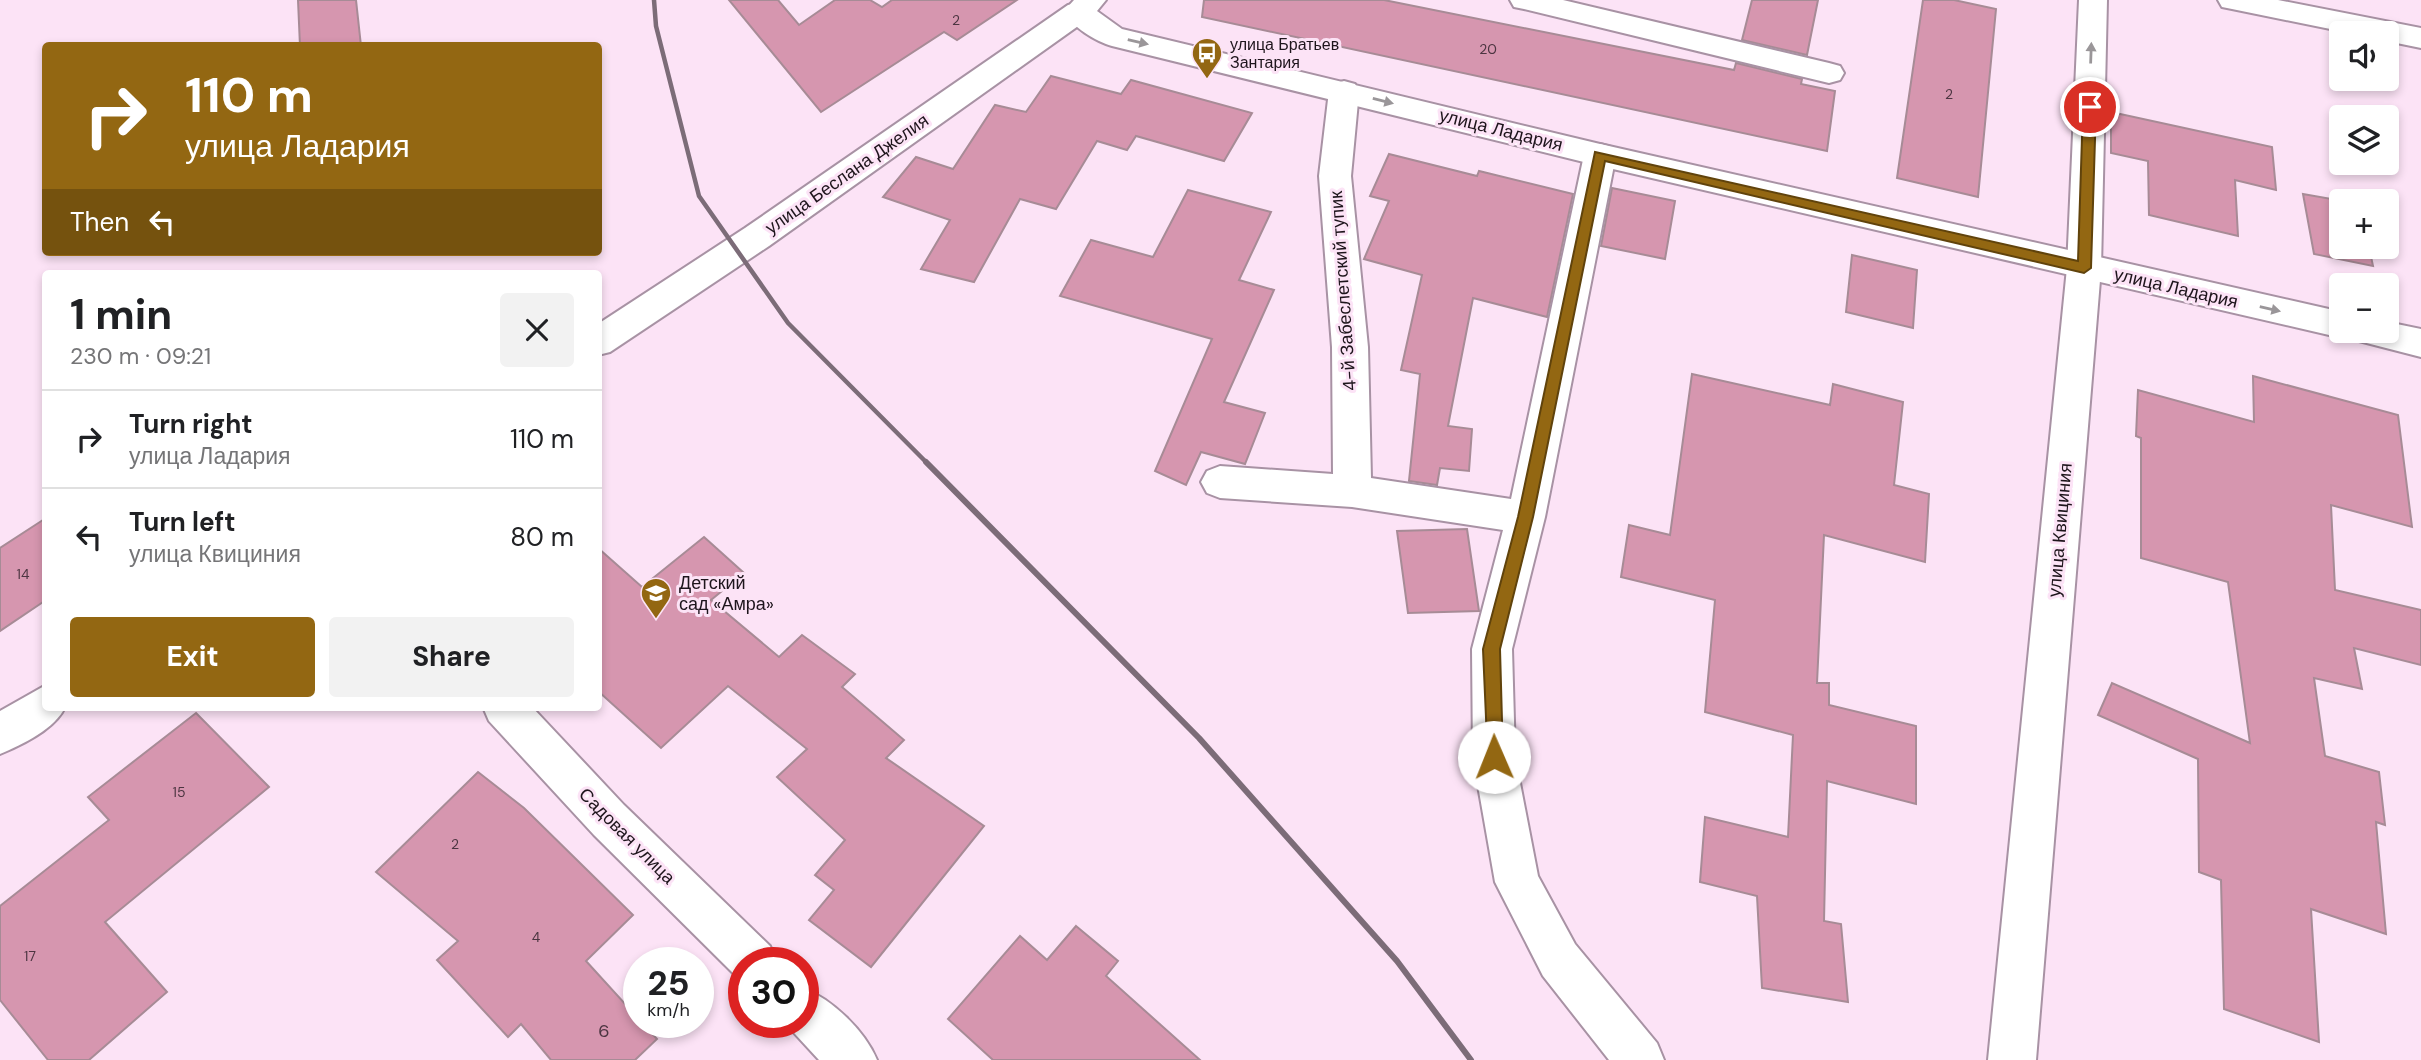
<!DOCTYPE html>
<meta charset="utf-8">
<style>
body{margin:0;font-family:"DM Sans",sans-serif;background:#f2f2f2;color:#202124;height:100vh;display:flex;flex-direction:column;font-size:26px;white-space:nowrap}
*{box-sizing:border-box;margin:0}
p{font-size:23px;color:#757577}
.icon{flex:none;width:38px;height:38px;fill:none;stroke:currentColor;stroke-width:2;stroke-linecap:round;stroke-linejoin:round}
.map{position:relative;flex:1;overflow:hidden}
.side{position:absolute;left:42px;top:270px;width:560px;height:441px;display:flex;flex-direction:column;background:#fff;border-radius:7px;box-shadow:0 4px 10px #0003}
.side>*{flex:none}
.hud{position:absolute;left:42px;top:42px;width:560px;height:214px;border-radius:7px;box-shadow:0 4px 10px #0003;background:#936712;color:#fff;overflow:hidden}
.buttons{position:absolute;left:2329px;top:21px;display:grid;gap:14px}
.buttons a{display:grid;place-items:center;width:70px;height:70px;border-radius:7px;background:#fff;box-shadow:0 4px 10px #0003;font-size:35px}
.speed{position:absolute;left:623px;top:947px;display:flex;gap:14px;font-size:35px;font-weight:700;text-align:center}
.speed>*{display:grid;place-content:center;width:91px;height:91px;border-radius:50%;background:#fff;box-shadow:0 4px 10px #0003;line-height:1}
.speed small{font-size:18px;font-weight:400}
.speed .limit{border:10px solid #d22;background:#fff;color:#111}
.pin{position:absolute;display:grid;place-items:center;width:60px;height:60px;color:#fff;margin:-30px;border:4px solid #fff;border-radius:50%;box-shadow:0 2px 7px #0007}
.me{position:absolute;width:77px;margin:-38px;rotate:359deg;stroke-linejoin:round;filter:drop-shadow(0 0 5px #0008)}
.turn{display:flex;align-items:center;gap:24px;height:147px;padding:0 28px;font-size:32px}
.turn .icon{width:91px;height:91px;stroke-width:2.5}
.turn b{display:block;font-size:49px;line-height:60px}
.then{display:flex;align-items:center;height:66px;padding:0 28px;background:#0003;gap:14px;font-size:26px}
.round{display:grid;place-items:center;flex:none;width:74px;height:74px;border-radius:7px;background:#f2f2f2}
.overview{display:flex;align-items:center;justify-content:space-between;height:119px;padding:0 28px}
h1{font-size:42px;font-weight:700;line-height:52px}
.cta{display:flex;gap:14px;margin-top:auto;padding:14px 28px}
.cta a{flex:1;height:80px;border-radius:7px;background:#936712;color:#fff;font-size:28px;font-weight:700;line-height:80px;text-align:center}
.cta a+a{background:#f2f2f2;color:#202124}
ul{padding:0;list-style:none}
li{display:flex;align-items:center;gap:21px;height:98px;padding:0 28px;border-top:2px solid #e0e0e0}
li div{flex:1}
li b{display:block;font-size:26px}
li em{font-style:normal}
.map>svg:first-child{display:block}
.building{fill:#d696af;stroke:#a78b96;stroke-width:2}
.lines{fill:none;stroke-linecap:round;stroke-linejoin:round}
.minor-casing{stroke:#a892a4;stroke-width:4}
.highway-casing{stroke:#a892a4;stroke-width:4}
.minor{fill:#fff;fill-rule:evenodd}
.highway{fill:#fff;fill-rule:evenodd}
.rail-far1{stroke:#7c6c78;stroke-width:4.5}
.rail{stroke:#7c6c78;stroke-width:6}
.oneway{fill:#9a9699}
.route{fill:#936712;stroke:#60430c;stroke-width:2}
.labels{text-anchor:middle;stroke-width:6;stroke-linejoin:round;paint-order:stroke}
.number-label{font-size:14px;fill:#4c3541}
.far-poi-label{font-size:16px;fill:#1e151c;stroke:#fce3f6;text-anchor:start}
.street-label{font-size:18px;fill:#1e151c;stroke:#fce3f6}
.poi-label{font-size:18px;fill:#1e151c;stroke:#fce3f6;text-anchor:start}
.near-number-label{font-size:18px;fill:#4c3541}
</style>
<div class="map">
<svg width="2421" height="1060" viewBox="0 0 2421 1060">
<rect width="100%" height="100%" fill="#fce3f6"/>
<!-- building -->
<g class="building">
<path d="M 298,0 L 356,0 L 361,46 L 300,46 Z"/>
<path d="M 729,0 L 778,0 L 799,25 L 835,0 L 870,0 L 882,7 L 892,0 L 1017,0 L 957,40 L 944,32 L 821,112 Z"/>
<path d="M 1204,0 L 1384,0 L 1734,70 L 1736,63 L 1802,79 L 1801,84 L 1835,91 L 1827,151 L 1202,17 Z"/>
<path d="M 1752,0 L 1818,0 L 1807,55 L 1742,40 Z"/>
<path d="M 1923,0 L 1954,0 L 1996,9 L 1978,197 L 1897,178 Z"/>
<path d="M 1051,76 L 1121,94 L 1131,80 L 1252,113 L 1224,161 L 1136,136 L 1127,150 L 1097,141 L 1056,209 L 1020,199 L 974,282 L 921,269 L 950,220 L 883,197 L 916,157 L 953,169 L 995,105 L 1026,112 Z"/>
<path d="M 2111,112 L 2272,147 L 2276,190 L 2235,180 L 2238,236 L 2149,215 L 2148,161 L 2111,153 Z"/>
<path d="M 1389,154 L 1477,176 L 1479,171 L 1573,194 L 1547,317 L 1473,298 L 1448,426 L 1472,429 L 1469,471 L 1440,468 L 1437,485 L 1409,481 L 1420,374 L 1401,370 L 1422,275 L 1364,259 L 1389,201 L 1370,196 Z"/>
<path d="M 1612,188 L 1675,201 L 1665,259 L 1601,246 Z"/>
<path d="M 1188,190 L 1271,212 L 1239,280 L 1274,290 L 1224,402 L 1265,413 L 1245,464 L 1201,452 L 1186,485 L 1155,471 L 1212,339 L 1060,296 L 1091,240 L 1153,257 Z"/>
<path d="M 2303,194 L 2343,201 L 2342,247 L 2369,247 L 2373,266 L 2314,254 Z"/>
<path d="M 1852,255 L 1917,270 L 1913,328 L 1846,312 Z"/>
<path d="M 1692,374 L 1830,405 L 1833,384 L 1903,402 L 1894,485 L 1929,494 L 1925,562 L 1824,535 L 1817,683 L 1829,683 L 1829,705 L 1916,726 L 1916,804 L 1827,781 L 1824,921 L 1841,924 L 1848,1002 L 1762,988 L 1757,896 L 1700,882 L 1705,817 L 1788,837 L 1793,735 L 1705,712 L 1715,600 L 1621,577 L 1629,525 L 1670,535 Z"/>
<path d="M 2253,376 L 2398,415 L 2412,527 L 2331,505 L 2335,590 L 2421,610 L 2421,665 L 2354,648 L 2362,689 L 2314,678 L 2325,756 L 2379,772 L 2385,825 L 2376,822 L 2386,934 L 2311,909 L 2319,1042 L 2224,1009 L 2221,880 L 2199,872 L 2198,759 L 2098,715 L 2112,683 L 2250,743 L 2228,582 L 2141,558 L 2141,438 L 2136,436 L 2138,390 L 2254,422 Z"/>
<path d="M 46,518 L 46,600 L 0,631 L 0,548 Z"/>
<path d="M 1467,529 L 1479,611 L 1408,613 L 1397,531 Z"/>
<path d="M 704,537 L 744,573 L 711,600 L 779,657 L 802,635 L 855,674 L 842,687 L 904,740 L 886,758 L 984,826 L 871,967 L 809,920 L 834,890 L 815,875 L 845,840 L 777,777 L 807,749 L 728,686 L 661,748 L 598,691 L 598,548 L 642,587 Z"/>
<path d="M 196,713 L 269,787 L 105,922 L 167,992 L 89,1060 L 48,1060 L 0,1000 L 0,906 L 109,820 L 88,797 Z"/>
<path d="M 478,772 L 524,808 L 633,915 L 586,961 L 657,1039 L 635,1060 L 551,1060 L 521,1024 L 508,1037 L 437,960 L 458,941 L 376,872 Z"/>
<path d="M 1076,926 L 1118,961 L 1106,976 L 1200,1060 L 993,1060 L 948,1019 L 1020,936 L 1047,960 Z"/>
</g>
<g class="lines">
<!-- minor casing -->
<g class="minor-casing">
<g id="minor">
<path d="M 1510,0 L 1563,0 L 1829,63 L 1840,66 L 1844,73 L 1840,80 L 1829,83 L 1524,9 L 1514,7 Z"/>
<path d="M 2079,0 L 2107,0 L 2101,268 L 2036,1060 L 1988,1060 L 2067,268 Z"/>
<path d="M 1078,3 L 1088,5 L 1093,12 L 1088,19 L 769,246 L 610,352 L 598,355 L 598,324 L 745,228 L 1068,5 Z"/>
<path d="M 1344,81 L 1355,84 L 1359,91 L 1351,176 L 1368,347 L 1371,478 L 1511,499 L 1584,155 L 1589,147 L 1600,144 L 1611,147 L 1616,155 L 1545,517 L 1512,649 L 1515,757 L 1538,876 L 1575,944 L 1657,1043 L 1664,1060 L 1609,1060 L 1543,976 L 1495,882 L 1473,757 L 1472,649 L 1503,530 L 1352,507 L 1220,498 L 1207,493 L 1201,482 L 1207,471 L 1220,466 L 1333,474 L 1332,347 L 1319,176 L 1329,91 L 1333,84 Z"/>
<path d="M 46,685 L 46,707 L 65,707 C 56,728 22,745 0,754 L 0,711 Z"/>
<path d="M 483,707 L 532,707 L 624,805 L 770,946 L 777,962 L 744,962 L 744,981 L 738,978 L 594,835 L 489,721 Z"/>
<path d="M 803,988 C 832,999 865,1031 877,1060 L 819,1060 L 784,1022 L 803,1022 Z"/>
</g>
</g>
<!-- highway casing -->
<g class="highway-casing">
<g id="highway">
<path d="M 1074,0 L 1106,0 L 1097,11 L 1122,29 L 1600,144 L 2342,312 L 2342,331 L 2387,331 L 2387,322 L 2421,329 L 2421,357 L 2355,340 L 2352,335 L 2342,338 L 1600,166 L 1112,46 C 1095,41 1073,27 1063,12 Z"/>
<path d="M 2218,0 L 2278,0 L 2421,28 L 2421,48 L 2387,41 L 2387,33 L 2350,33 L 2232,9 L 2222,7 Z"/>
</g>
</g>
<!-- minor -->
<use href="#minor" class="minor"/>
<!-- highway -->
<use href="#highway" class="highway"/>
<!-- rail-far1 -->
<path class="rail-far1" d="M 654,0 L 656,26 L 699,196 L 788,323 L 928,464"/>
<!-- rail -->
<path class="rail" d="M 926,462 L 1199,738 L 1397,961 L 1471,1060"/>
</g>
<!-- one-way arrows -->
<defs><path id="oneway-solid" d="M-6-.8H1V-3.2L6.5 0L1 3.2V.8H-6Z" transform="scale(1.75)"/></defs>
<g class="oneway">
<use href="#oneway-solid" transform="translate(1138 42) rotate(13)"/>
<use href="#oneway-solid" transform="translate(2091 53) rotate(-88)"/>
<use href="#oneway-solid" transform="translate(1383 101) rotate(14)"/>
<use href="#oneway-solid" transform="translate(2270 309) rotate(13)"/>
</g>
<!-- route -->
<path class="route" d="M 2090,103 L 2096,107 L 2091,268 L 2084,273 L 1605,161 L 1533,517 L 1500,649 L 1503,757 L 1500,763 L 1488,763 L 1483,649 L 1518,517 L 1595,152 L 2078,261 L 2083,107 Z"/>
<!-- icons -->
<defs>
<g id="bus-pin" transform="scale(1.575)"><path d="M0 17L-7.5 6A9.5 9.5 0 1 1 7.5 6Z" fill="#936712" stroke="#fce3f6"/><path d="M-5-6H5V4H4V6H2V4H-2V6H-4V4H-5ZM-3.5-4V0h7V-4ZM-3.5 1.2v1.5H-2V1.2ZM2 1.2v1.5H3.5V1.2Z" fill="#fff"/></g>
<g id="school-pin" transform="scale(1.575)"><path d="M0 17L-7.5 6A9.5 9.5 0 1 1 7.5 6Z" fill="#936712" stroke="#fce3f6"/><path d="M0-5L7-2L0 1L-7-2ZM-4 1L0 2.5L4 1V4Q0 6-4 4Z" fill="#fff"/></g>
</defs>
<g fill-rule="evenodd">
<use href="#bus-pin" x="1207" y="53"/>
<use href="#school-pin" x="656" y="593"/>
</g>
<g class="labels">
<!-- number labels -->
<g class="number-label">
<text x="956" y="25">2</text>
<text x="1488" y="54">20</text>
<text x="1949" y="99">2</text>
<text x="23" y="579">14</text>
<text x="179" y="797">15</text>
<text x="455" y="849">2</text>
<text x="536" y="942">4</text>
<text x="30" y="961">17</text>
</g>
<!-- far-poi labels -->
<g class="far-poi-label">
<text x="1230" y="50">улица Братьев<tspan x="1230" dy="18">Зантария</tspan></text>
</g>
<!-- street labels -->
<g class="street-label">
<text transform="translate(1501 130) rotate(14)" y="6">улица Ладария</text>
<text transform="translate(847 174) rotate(-35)" y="6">улица Беслана Джелия</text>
<text transform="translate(2176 288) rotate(13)" y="6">улица Ладария</text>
<text transform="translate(1343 291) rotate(-94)" y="6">4-й Забеслетский тупик</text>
<text transform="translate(2060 530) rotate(-85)" y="6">улица Квициния</text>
<text transform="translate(627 836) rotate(45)" y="6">Садовая улица</text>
</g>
<!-- poi labels -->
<g class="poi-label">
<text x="679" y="589">Детский<tspan x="679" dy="21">сад «Амра»</tspan></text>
</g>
<!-- near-number labels -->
<g class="near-number-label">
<text x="604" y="1037">6</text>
</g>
</g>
</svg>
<div class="buttons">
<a><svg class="icon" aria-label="sound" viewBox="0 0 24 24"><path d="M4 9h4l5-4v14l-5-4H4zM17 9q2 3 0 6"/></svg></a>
<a><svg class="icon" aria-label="layers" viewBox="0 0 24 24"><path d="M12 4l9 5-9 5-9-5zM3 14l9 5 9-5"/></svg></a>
<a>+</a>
<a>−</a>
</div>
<div class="speed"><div>25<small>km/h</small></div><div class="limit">30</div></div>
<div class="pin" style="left:2090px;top:107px;background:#d93025"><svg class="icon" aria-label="arrive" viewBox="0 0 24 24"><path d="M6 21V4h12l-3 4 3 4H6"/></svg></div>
<svg class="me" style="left:1494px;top:757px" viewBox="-20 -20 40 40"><circle r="19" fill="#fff"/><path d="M0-13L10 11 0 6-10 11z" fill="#936712"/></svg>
<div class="hud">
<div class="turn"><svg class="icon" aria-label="right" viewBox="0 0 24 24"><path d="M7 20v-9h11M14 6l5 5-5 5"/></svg><div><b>110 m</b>улица Ладария</div></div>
<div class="then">Then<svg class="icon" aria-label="left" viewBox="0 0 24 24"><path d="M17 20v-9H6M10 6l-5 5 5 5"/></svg></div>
</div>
<section class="side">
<div class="overview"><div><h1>1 min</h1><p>230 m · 09:21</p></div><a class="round"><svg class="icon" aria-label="close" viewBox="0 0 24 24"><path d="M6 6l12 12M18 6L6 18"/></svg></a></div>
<ul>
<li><svg class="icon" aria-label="right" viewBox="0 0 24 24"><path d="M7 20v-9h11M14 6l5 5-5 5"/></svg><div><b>Turn right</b><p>улица Ладария</p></div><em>110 m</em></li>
<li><svg class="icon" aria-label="left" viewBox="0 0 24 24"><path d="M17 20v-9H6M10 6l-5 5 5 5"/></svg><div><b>Turn left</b><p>улица Квициния</p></div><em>80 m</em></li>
</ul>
<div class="cta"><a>Exit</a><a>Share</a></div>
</section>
</div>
